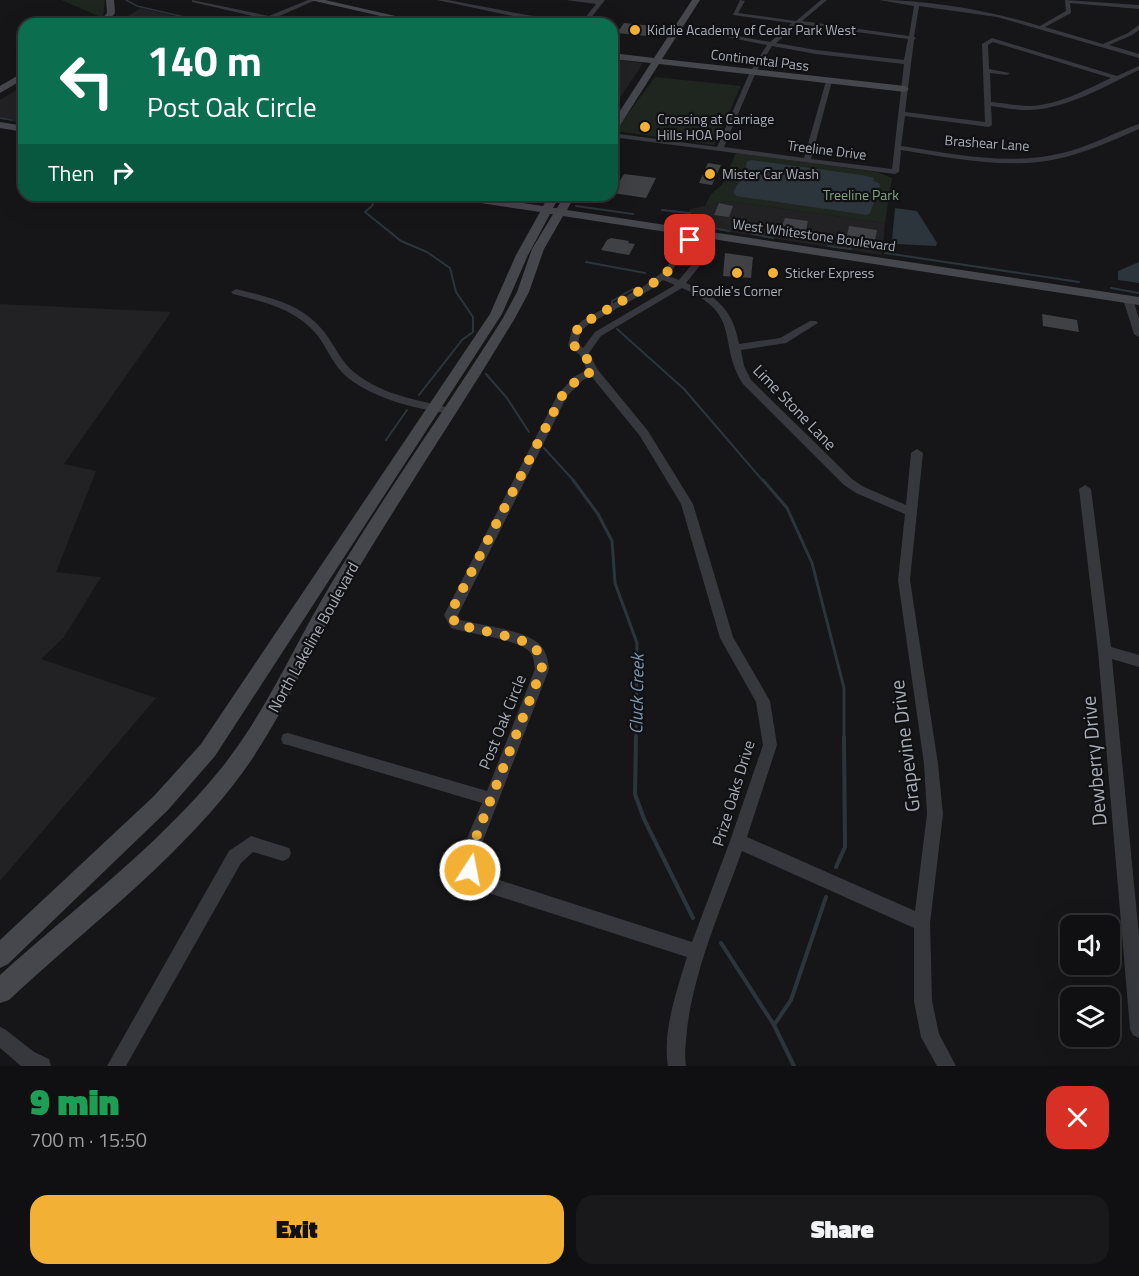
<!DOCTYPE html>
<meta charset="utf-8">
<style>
body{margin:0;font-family:"Titillium Web",sans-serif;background:#19191b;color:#f1f3f6;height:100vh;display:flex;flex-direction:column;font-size:22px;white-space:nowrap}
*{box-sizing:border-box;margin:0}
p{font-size:20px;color:#9c9d9f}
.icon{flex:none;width:33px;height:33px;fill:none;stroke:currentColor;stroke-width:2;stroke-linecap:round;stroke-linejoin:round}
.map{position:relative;height:1066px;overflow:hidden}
.drawer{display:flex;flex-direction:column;background:#101012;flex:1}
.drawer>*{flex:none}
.banner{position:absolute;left:18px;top:18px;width:600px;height:183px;border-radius:18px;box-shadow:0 6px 24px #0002,0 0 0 2px #303032;background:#0b6e4f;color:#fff;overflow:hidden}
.tools{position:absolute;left:1060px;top:915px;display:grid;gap:12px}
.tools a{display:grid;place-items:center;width:60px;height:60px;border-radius:12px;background:#101012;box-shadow:0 6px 24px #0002,0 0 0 2px #303032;font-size:30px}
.pin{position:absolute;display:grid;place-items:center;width:51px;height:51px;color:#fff;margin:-26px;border-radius:12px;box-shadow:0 3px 9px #0006}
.me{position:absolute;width:66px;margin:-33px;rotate:11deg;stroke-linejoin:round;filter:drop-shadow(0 0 4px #0008)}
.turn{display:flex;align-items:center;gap:21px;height:126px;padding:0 30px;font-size:27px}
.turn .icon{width:78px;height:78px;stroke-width:2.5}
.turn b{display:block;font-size:42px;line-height:51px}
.then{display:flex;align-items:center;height:57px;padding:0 30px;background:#0003;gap:12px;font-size:22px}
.round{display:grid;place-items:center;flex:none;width:63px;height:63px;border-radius:18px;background:#19191b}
.overview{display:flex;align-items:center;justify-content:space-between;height:102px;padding:0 30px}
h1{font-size:36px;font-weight:800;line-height:45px;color:#1e9e55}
.primary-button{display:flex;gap:12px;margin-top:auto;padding:12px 30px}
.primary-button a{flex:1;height:69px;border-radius:18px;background:#f2b134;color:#111;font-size:24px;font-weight:800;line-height:69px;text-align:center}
.primary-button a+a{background:#19191b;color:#f1f3f6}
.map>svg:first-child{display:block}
.built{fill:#222225}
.green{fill:#1e261f}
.water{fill:#2c353c}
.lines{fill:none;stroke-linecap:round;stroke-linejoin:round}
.stream-far3{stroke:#2c353c;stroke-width:1.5}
.stream-far2{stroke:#2c353c;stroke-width:2}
.stream-far1{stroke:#2c353c;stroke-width:3}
.stream{stroke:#2c353c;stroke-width:4}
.building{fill:#404145}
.street{fill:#37383d;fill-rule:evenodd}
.secondary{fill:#45474d;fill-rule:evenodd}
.route{stroke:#f2b134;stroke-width:10;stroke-dasharray:0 18}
.poi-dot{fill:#f2b134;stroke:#111113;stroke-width:2}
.labels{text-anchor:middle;stroke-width:4.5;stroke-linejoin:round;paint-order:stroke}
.far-poi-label{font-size:14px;fill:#a8adb8;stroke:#111113;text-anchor:start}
.far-street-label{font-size:14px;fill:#a8adb8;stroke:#111113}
.far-park-label{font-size:14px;fill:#7fa381;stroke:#111113}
.street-label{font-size:16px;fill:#a8adb8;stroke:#111113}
.water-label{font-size:18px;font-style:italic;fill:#7f9bb3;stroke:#111113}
.near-street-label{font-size:20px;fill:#a8adb8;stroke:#111113}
</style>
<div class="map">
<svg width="1139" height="1066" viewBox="0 0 1139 1066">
<rect width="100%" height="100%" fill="#161618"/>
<!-- built -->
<g class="built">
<path d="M 141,8 L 207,24 L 116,24 Z"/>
<path d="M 612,59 L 643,63 L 612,110 Z"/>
<path d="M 24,85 L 24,123 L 0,119 L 0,100 Z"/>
<path d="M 728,201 L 885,223 L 882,255 L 684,225 L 690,209 Z"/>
<path d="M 0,304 L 171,312 L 64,464 L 96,471 L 56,572 L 101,577 L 64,637 L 41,659 L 156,698 L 0,881 Z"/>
</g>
<!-- green -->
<g class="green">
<path d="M 61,0 L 105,0 L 103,18 Z"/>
<path d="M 655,77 L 741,86 L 714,145 L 615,131 Z"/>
<path d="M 736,153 L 877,172 L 892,178 L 885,223 L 728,201 L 705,206 L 711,194 L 722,185 Z"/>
</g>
<!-- water -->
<g class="water">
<path d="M 751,160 L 862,175 L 874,178 L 873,181 L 879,183 L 880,186 L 870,213 L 867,215 L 736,196 L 733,192 L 744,174 L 747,162 Z"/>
<path d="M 895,208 L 917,211 L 937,243 L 936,246 L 897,244 L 892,240 Z"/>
<path d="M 1139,262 L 1139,283 L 1118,280 L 1118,271 Z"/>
</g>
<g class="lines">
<!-- stream-far3 -->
<g class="stream-far3">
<path d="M 126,0 L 137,6 L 214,24"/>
<path d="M 0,118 L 12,120"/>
<path d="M 20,121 L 24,122"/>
</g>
<!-- stream-far2 -->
<g class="stream-far2">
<path d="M 363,195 L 374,200 L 372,206 L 365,212 L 401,241 L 427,252 L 450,268 L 456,292 L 473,317 L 473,332 L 462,340 L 419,395"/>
<path d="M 523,198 L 532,201"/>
<path d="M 576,206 L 633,214"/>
<path d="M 662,210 L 690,213"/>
<path d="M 687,224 L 701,227"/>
<path d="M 713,228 L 729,231"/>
<path d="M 752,234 L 773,238"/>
<path d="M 828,246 L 851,249"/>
<path d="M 885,253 L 1079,282"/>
<path d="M 586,262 L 645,273"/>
<path d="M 1111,288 L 1139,293"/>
<path d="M 612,304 L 612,301 L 633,289"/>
<path d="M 617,329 L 684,389 L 764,482"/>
<path d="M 486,374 L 507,398 L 529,432"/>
<path d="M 386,440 L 407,410"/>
<path d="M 544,448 L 575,482"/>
</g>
<!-- stream-far1 -->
<g class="stream-far1">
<path d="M 573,480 L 598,514 L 612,541 L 615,583 L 637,643 L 636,739"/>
<path d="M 763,480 L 787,508 L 812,563 L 844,688 L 844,739"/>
</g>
<!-- stream -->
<g class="stream">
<path d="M 636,737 L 635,794 L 644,819 L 693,918"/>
<path d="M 836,867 L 845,847 L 844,737"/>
<path d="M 721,943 L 774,1025 L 794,1066"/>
<path d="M 774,1025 L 791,1000 L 826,897"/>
</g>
</g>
<!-- building -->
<g class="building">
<path d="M 624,23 L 653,26 L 647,36 L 617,33 Z"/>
<path d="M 708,163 L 721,165 L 712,185 L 699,183 Z"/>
<path d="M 624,174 L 656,178 L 646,198 L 613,193 Z"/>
<path d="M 719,203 L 733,206 L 729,217 L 714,215 Z"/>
<path d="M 785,218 L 808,221 L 804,239 L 795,238 L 796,228 L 782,226 Z"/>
<path d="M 849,226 L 877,230 L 875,240 L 847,236 Z"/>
<path d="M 611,238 L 629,241 L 628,243 L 635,244 L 629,255 L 601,250 L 607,240 Z"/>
<path d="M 725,253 L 753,257 L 751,278 L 723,276 Z"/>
<path d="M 1042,314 L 1077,320 L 1079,332 L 1043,326 Z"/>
</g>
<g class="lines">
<!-- street -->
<g class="street">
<path d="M 192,0 L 269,16 L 308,0 L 316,0 L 275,18 L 297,24 L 287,24 L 192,2 Z"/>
<path d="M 437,0 L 448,0 L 527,15 L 581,23 L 596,4 L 566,0 L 605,0 L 586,24 L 567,24 L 527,19 Z"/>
<path d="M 740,0 L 745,1 L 738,13 L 796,21 L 821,0 L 827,0 L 802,21 L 909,36 L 914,6 L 879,0 C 930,0 991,11 1040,26 L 1066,11 L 1065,0 L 1139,5 L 1139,9 L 1070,3 L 1071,13 L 1045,27 L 1103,44 L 1128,33 L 1139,25 L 1139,30 L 1132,35 L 1109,45 L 1139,54 L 1139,58 L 997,17 L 919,6 L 914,37 L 916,38 L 914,40 L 905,112 L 985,122 L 982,44 L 992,38 L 1117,76 L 1139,66 L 1139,70 C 1105,86 1067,109 1029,110 C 1016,110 1004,108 991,106 L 992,125 L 989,127 L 905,116 L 901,146 C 954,154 1009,166 1062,153 C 1089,147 1113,133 1139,124 L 1139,129 C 1107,143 1074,158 1039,162 C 993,167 946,157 901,150 L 899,172 L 895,174 L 612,137 L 612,133 L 717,147 L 750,72 L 767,45 L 722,36 L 725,34 L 770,42 L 792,23 L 733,15 ZM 798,24 L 908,39 L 904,60 L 816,50 L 776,43 ZM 993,42 L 1111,78 C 1086,90 1058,105 1030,106 C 1017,106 1004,103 991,102 L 990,73 L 1007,75 L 1010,73 L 989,69 L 988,45 ZM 772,46 L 816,54 L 904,64 L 892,169 L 811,159 L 832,81 L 829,79 L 826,81 L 804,158 L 724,147 L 756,72 Z"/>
<path d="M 691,235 L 705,236 L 714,242 L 706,258 L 686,283 C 717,296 733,310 739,344 L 780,338 L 810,321 L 816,321 L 818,323 L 786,343 L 741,350 L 744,366 L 751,380 L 852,479 L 864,487 L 906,505 L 911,453 L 917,449 L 923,453 L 910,580 L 938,764 L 943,814 L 930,923 L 932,1001 L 939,1034 L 956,1066 L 937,1066 L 921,1037 L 914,1001 L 914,928 L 742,851 C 721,909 695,967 687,1029 C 686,1042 684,1053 686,1066 L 668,1066 C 662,1032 677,990 687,957 L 479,890 C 474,885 465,879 463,872 C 457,854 475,821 482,803 L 288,745 L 283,744 L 281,739 L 283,734 L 288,733 L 487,791 L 535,669 C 534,663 534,656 529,651 C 516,639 470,634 451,628 L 444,615 L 558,394 L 575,376 L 587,370 L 580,355 L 568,345 L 572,330 L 583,320 L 644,286 L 664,271 L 688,236 ZM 693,241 L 705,243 L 698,257 L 679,280 L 668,276 ZM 663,280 L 675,285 L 595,332 L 583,348 L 578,344 L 581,331 L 589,324 L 650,290 ZM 682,288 C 744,315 716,341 743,384 L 844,485 L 856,493 L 905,514 L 898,580 L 924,764 L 927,814 L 915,911 L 747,837 L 777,745 L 770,701 L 733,637 L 693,504 L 648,431 L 598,370 L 589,353 L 601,336 ZM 591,376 L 640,436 L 681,504 L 720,638 L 756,702 L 763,745 L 730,841 L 692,942 L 490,877 L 478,867 L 479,851 L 549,669 C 548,660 546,649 538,643 C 524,630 480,625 460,620 L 458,615 L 567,396 L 583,380 Z"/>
<path d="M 236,289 C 269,297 304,304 325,333 C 335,346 341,362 355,373 C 384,396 419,400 454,409 L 455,411 L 450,414 C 415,408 376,400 347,377 C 334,366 328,350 318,336 C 297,309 264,302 233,294 L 231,292 Z"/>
<path d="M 1128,296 L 1133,299 L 1139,319 L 1139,337 L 1134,334 L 1123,299 Z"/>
<path d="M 1085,485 L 1091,489 L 1111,647 L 1139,655 L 1139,667 L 1112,659 L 1139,935 L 1139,1038 L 1133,1035 L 1130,1029 L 1098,651 L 1079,489 Z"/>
<path d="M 251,836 L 289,848 L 291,853 L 289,858 L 283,861 L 253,852 L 241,863 L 126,1066 L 107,1066 L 229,851 Z"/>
<path d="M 0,1027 L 6,1030 L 34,1052 L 49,1059 L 51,1066 L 21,1066 L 0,1048 Z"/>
</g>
<!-- secondary -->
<g class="secondary">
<path d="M 106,0 L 114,0 L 115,13 L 106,24 L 98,24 L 107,13 Z"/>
<path d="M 310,0 L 325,0 L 431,24 L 416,24 Z"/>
<path d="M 692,0 L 700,0 L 662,59 L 905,86 L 909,89 L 905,92 L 659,64 L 617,130 L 612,133 L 612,123 L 651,63 L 612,59 L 612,53 L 654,58 Z"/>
<path d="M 24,72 L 24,79 L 0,93 L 0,86 Z"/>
<path d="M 0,122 L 24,126 L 24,132 L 0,128 Z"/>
<path d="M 443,195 L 469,195 L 543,206 L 550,195 L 560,195 L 553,208 L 557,208 L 565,195 L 575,195 L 567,210 L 1139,297 L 1139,305 L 563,216 L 544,249 L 529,292 L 515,318 C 460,410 399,499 345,591 C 307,655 280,725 234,784 C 170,866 85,929 9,1000 L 0,1003 L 0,975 C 74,908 155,849 219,771 C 264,716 292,650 328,589 C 383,496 446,409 503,318 L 517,292 L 532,249 L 553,214 L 550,214 L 528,255 L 502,314 L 215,756 L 168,810 L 8,964 L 0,968 L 0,940 L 154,796 L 201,744 L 490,314 L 516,255 L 540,212 L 448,198 Z"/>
</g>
</g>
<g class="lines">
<!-- route -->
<path class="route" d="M 470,870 L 471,850 L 542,669 C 541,661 540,653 534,647 C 523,637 474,630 456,624 L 451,615 L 454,606 L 563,394 L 579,378 L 593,371 L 584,353 L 573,345 L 577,330 L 586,322 L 660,279 L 673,266 L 690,240"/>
</g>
<!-- markers -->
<g class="poi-dot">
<circle cx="635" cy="30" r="6"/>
<circle cx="645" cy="127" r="6"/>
<circle cx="710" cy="174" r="6"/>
<circle cx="737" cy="273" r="6"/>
<circle cx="773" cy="273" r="6"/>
</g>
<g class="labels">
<!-- far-poi labels -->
<g class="far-poi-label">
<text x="647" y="35">Kiddie Academy of Cedar Park West</text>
<text x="657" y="124">Crossing at Carriage<tspan x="657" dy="16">Hills HOA Pool</tspan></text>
<text x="722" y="179">Mister Car Wash</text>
<text x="785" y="278">Sticker Express</text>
<text x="737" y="296" text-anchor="middle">Foodie's Corner</text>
</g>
<!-- far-street labels -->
<g class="far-street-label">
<text transform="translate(760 60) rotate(7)" y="5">Continental Pass</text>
<text transform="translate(987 143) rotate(4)" y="5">Brashear Lane</text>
<text transform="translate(827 150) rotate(7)" y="5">Treeline Drive</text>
<text transform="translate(814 235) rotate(8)" y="5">West Whitestone Boulevard</text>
</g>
<!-- far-park labels -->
<g class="far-park-label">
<text x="861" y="200">Treeline Park</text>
</g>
<!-- street labels -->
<g class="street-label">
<text transform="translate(795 407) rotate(46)" y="6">Lime Stone Lane</text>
<text transform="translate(313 637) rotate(-61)" y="6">North Lakeline Boulevard</text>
<text transform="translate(502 722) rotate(-68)" y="6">Post Oak Circle</text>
<text transform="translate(733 793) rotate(-73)" y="6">Prize Oaks Drive</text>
</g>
<!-- water labels -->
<g class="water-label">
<text transform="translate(637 694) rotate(-89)" y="6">Cluck Creek</text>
</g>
<!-- near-street labels -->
<g class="near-street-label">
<text transform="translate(905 746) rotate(-97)" y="7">Grapevine Drive</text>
<text transform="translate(1094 761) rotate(-95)" y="7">Dewberry Drive</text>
</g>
</g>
</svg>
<div class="tools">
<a><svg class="icon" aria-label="sound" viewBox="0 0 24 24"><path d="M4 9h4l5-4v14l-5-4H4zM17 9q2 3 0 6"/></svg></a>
<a><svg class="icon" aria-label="layers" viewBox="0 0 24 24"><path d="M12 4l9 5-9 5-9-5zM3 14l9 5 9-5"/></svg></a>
</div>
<div class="pin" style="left:690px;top:240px;background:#d93025"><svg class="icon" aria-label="arrive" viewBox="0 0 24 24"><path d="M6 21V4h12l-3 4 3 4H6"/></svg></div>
<svg class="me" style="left:470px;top:870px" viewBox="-20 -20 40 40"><circle r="17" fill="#f2b134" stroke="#fff" stroke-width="3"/><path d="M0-11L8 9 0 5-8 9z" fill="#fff"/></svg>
<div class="banner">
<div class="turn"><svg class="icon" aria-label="left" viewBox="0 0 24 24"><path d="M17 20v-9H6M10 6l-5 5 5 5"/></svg><div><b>140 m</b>Post Oak Circle</div></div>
<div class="then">Then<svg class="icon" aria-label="right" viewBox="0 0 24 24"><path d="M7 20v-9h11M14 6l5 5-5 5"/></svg></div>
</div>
</div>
<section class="drawer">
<div class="overview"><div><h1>9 min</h1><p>700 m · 15:50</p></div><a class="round" style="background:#d93025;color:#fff"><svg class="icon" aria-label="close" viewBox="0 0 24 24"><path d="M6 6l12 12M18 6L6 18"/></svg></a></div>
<div class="primary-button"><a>Exit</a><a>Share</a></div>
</section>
